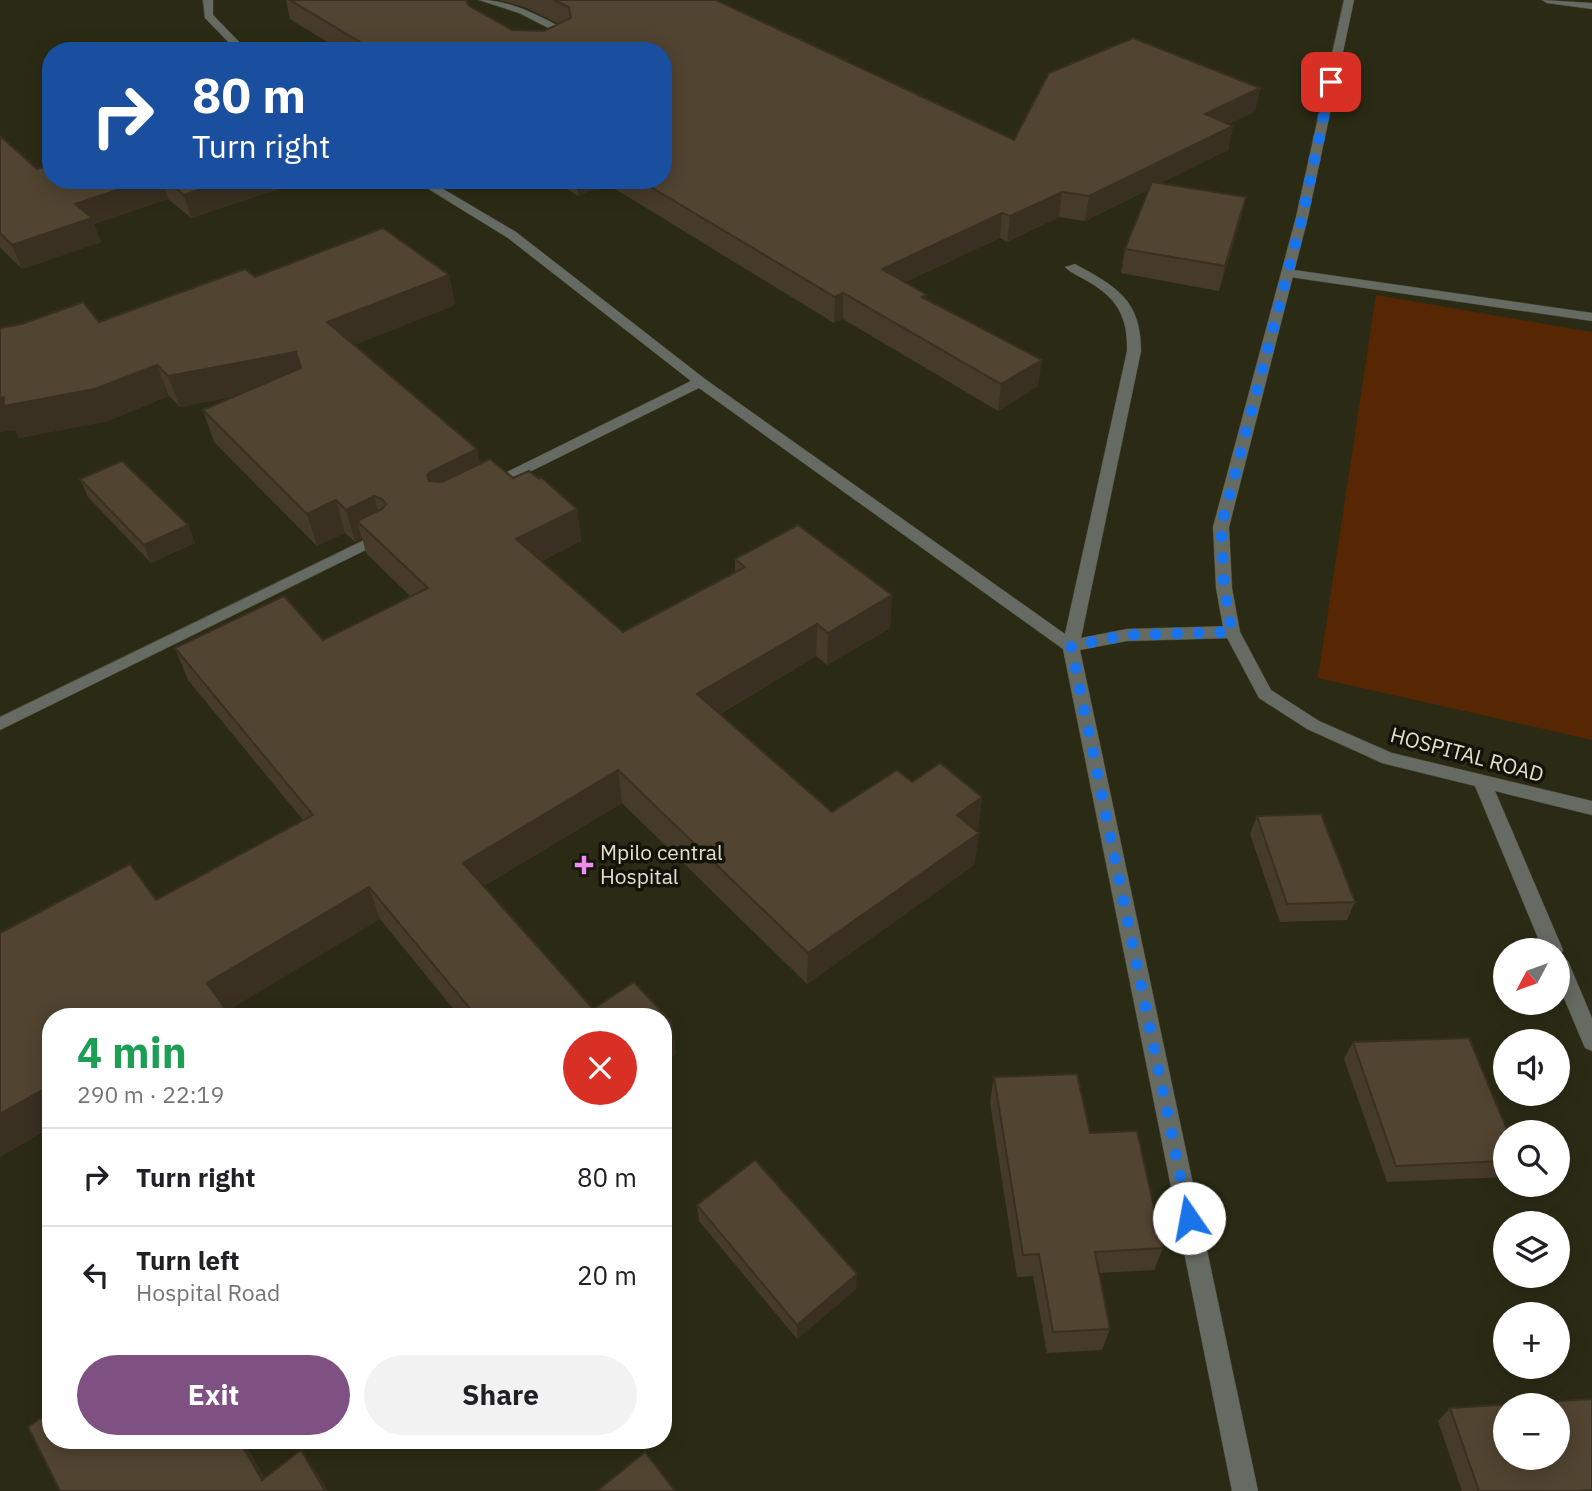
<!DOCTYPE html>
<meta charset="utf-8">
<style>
body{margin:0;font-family:"IBM Plex Sans",sans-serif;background:#f2f2f2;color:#202124;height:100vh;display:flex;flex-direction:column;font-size:26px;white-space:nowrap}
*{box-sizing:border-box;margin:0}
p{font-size:23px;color:#757577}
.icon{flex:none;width:38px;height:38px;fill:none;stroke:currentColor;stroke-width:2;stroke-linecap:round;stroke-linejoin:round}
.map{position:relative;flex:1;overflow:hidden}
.panel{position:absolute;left:42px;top:1008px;width:630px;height:441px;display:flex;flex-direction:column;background:#fff;border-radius:28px;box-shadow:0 4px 18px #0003}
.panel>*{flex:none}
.top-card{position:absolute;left:42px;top:42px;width:630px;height:147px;border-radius:28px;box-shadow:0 4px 18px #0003;background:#1a4fa0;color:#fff;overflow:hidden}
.needle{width:46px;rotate:229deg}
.fabs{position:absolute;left:1493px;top:938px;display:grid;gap:14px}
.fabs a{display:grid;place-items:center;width:77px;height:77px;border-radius:50%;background:#fff;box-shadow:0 4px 18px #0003;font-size:35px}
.pin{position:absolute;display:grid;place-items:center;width:60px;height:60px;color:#fff;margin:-30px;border-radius:14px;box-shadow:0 4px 10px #0006}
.me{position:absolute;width:77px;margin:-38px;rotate:348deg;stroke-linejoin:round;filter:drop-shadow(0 0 5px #0008)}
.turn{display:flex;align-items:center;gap:24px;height:147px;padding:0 35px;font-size:32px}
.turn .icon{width:91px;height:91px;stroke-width:2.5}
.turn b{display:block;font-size:49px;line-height:60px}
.round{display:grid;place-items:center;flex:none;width:74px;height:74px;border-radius:37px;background:#f2f2f2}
.summary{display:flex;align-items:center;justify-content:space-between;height:119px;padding:0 35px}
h1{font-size:42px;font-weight:700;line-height:52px;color:#1e9e55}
.action{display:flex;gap:14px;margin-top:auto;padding:14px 35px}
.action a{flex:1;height:80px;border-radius:42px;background:#7e5182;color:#fff;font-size:28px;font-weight:700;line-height:80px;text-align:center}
.action a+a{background:#f2f2f2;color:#202124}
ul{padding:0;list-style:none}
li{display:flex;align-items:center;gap:21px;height:98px;padding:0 35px;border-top:2px solid #e0e0e0}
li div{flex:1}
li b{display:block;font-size:26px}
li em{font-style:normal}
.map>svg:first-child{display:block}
.green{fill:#572603}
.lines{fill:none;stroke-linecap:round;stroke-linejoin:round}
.lane-casing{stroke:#484833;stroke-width:1}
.street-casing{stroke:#484833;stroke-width:1}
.lane{fill:#656b62;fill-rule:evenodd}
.street{fill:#656b62;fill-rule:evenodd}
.wall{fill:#463a2a}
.shaded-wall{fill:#393022}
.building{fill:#514431;stroke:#393022;stroke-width:2;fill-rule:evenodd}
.route{stroke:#1a73e8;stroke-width:12;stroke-dasharray:0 21.6}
.poi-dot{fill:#f08bf5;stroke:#131309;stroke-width:2.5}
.labels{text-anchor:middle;stroke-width:7;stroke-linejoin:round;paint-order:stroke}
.street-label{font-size:21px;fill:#e1e1d3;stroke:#131309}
.poi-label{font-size:21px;fill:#e1e1d3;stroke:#131309;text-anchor:start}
</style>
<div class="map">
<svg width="1592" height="1491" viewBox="0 0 1592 1491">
<rect width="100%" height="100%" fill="#2b2b15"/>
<!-- green -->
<path class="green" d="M 1376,295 L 1592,332 L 1592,740 L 1318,678 Z"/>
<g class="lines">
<!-- lane casing -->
<g class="lane-casing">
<g id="lane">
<path d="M 203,0 L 213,0 L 213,15 L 248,51 L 237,51 L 205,18 Z"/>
<path d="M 479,0 C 513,0 541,17 570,32 L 570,40 L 562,42 L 562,35 L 519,13 Z"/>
<path d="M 414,180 L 428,180 L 516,232 L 705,379 L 1065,634 L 1127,351 C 1128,318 1118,299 1089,282 C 1081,277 1071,273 1065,267 L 1075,264 C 1117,287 1141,300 1141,351 L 1081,638 L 1127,629 L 1232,626 L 1240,632 L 1232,638 L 1127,641 L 1080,650 L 1258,1491 L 1232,1491 L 1063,649 L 699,388 L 495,489 L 485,489 L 483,486 L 485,483 L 691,381 L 508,238 Z"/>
<path d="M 1287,269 L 1592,313 L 1592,321 L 1283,276 L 1283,270 Z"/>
<path d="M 383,531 L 388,533 L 391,536 L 388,539 L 0,730 L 0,717 Z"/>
</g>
</g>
<!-- street casing -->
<g class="street-casing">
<g id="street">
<path d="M 1344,0 L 1354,0 L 1308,217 L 1229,527 L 1232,588 L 1240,632 L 1271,690 L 1319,721 L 1392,753 L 1592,801 L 1592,815 L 1495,791 L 1563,950 L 1561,954 L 1568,961 L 1592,1018 L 1592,1051 L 1585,1048 L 1558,984 L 1558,950 L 1543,950 L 1475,786 L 1382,763 L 1307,729 L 1259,698 L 1224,632 L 1216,588 L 1213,527 L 1296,217 Z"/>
<path d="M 1542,0 L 1592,3 L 1592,9 L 1547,3 Z"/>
</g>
</g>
<!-- lane -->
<use href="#lane" class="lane"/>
<!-- street -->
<use href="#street" class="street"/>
</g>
<!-- wall -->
<g class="wall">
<path d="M 286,0 L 466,0 L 468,5 L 512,30 L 544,31 L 559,24 L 527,8 L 499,0 L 716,0 L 1014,140 L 1260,88 L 1255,111 L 1229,124 L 1233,126 L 1228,150 L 1160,183 L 1246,197 L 1240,221 L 1219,291 L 1121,273 L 1125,249 L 1150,189 L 1085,221 L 1059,217 L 1007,242 L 1000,238 L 905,282 L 927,300 L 1038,386 L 998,411 L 843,319 L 834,323 L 607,184 L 578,196 L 553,180 L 663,180 L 663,51 L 342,51 L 290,19 Z"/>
<path d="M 0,136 L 51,180 L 277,180 L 279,189 L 191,218 L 168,199 L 94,224 L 101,242 L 22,269 L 0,247 Z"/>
<path d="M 383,228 L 449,275 L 455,305 L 354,345 L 477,449 L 480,464 L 490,459 L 513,478 L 529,471 L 539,479 L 541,477 L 577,509 L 581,541 L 542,561 L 623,632 L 735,572 L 735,559 L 798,525 L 892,595 L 890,628 L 827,665 L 816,656 L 720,714 L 832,812 L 897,770 L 912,782 L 940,763 L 982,797 L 978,829 L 976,831 L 979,833 L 974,865 L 807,984 L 622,803 L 484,886 L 593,1009 L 634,982 L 672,1023 L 676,1054 L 663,1062 L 663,1017 L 460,1017 L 380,919 L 227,1011 L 231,1017 L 51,1017 L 51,1127 L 0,1157 L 0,933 L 130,864 L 156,900 L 303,820 L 188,680 L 175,648 L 284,596 L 323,640 L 411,597 L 366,553 L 362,538 L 355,542 L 345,533 L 317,546 L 214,442 L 203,410 L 232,397 L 180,407 L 169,396 L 108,421 L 19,438 L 15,430 L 0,432 L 0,328 L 22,324 L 83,302 L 99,322 L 245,269 L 255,277 Z"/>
<path d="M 80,479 L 188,525 L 195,543 L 151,563 L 88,497 Z"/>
<path d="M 1257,816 L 1355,902 L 1347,920 L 1280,922 L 1250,834 Z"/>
<path d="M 1353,1042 L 1505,1132 L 1505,1177 L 1387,1182 L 1344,1059 Z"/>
<path d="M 994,1077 L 1090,1133 L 1163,1248 L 1154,1270 L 1099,1273 L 1110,1329 L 1102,1350 L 1047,1353 L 1033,1276 L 1017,1277 L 990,1102 Z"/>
<path d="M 697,1205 L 856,1289 L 797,1339 L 699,1221 Z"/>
<path d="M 1592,1399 L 1592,1491 L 1462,1491 L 1438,1421 L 1450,1408 Z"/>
</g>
<!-- shaded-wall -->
<g class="shaded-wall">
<path d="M 1260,88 L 1255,111 L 1200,138 L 1205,114 Z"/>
<path d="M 1233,126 L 1228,150 L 1085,221 L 1089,196 Z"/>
<path d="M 147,180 L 162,180 L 168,199 L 94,224 L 101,242 L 22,269 L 12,245 L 75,204 Z"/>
<path d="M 228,180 L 277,180 L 279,189 L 191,218 L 184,195 Z"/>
<path d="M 576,180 L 607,180 L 607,184 L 578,196 Z"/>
<path d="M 1062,192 L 1059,217 L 1007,242 L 1010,216 Z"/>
<path d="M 1246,197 L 1240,221 L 1219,291 L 1225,266 Z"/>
<path d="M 1002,213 L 1000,238 L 881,294 L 882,269 Z"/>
<path d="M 449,275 L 455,305 L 335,353 L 327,322 Z"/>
<path d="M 843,293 L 843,319 L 834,323 L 835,297 Z"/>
<path d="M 296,352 L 305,383 L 180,407 L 168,376 Z"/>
<path d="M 1042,360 L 1038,386 L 998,411 L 1001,384 Z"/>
<path d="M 157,365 L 169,396 L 108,421 L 19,438 L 15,430 L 0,432 L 0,398 Z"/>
<path d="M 477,449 L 483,481 L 437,504 L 427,475 L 430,472 Z"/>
<path d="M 374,496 L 382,529 L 357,521 L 362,538 L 355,542 L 346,510 Z"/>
<path d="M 336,500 L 345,533 L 317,546 L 307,514 Z"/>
<path d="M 577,509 L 581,541 L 522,571 L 516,539 Z"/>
<path d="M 188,525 L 195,543 L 151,563 L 144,545 Z"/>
<path d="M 892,595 L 890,628 L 827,665 L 828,633 Z"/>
<path d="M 817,624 L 816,656 L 699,726 L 697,694 Z"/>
<path d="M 618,770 L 622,803 L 471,894 L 463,863 Z"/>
<path d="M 982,797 L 978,829 L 953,847 L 957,815 Z"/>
<path d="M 979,833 L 974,865 L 807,984 L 808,953 Z"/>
<path d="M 369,887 L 380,919 L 222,1014 L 207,983 Z"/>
<path d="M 672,1023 L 676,1054 L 663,1062 L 663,1030 Z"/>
<path d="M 51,1085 L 51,1127 L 0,1157 L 0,1114 Z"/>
<path d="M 857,1274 L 856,1289 L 797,1339 L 797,1325 Z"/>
<path d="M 239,1440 L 243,1440 L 273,1491 L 262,1480 Z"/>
<path d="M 301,1450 L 315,1470 L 328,1491 L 325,1491 Z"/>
</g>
<!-- building -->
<g class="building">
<path d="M 290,0 L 466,0 L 468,5 L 512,30 L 544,31 L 571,18 L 569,7 L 554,0 L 716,0 L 1014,140 L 1049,73 L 1133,38 L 1260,88 L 1205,114 L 1233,126 L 1089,196 L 1062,192 L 1010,216 L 1002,213 L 882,269 L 927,295 L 922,297 L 1042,360 L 1001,384 L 843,293 L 835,297 L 639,180 L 663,180 L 663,51 L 375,51 Z"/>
<path d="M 0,136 L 37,169 L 51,165 L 51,180 L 147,180 L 75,204 L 92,218 L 12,245 L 0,233 Z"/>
<path d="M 167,180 L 228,180 L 184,195 Z"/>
<path d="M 1152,182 L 1246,197 L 1225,266 L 1125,249 Z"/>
<path d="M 383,228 L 449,275 L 327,322 L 477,449 L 430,472 L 427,475 L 429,481 L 442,482 L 490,459 L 513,478 L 529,471 L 539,479 L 541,477 L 577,509 L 516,539 L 623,632 L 745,567 L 735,559 L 798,525 L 892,595 L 828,633 L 817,624 L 697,694 L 832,812 L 897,770 L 912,782 L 940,763 L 982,797 L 957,815 L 979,833 L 808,953 L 618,770 L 463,863 L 593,1009 L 634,982 L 672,1023 L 663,1030 L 663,1017 L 477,1017 L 369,887 L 207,983 L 231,1017 L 51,1017 L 51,1085 L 0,1114 L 0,933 L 130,864 L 156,900 L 313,815 L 175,648 L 284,596 L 323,640 L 428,588 L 357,521 L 382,509 L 386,504 L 382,499 L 374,496 L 346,510 L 336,500 L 307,514 L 203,410 L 301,368 L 296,352 L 168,376 L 157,365 L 95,389 L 4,406 L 4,397 L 0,398 L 0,328 L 22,324 L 83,302 L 99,322 L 245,269 L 255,277 Z"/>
<path d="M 122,461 L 188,525 L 144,545 L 80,479 Z"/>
<path d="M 1321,814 L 1355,902 L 1287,904 L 1257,816 Z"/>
<path d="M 1469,1038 L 1508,1132 L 1505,1132 L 1505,1161 L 1396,1166 L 1353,1042 Z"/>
<path d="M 1077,1074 L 1090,1133 L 1137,1131 L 1163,1248 L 1095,1252 L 1110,1329 L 1053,1332 L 1039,1254 L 1023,1255 L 994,1077 Z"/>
<path d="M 755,1160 L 857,1274 L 797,1325 L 697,1205 Z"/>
<path d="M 1592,1399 L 1592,1490 L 1578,1491 L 1479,1491 L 1450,1408 ZM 1505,1405 L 1558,1405 L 1558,1458 L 1505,1458 Z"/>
<path d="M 51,1411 L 51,1440 L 239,1440 L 262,1480 L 301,1450 L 325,1491 L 60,1491 L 28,1427 Z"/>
<path d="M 645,1452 L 675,1491 L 597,1491 Z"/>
</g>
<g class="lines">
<!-- route -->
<path class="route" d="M 1189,1218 L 1071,646 L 1127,635 L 1232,632 L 1224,588 L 1221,527 L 1302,218 L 1331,82"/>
</g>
<!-- markers -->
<path class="poi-dot" d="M580.5 854.5h7v7h7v7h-7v7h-7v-7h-7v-7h7z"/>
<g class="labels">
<!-- street labels -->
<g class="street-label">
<text transform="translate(1467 755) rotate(15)" y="7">HOSPITAL ROAD</text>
</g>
<!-- poi labels -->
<g class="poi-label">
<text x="600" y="860">Mpilo central<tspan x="600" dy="24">Hospital</tspan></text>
</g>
</g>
</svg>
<div class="fabs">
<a><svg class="needle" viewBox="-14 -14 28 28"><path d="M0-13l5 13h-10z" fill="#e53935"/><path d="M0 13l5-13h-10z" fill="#757577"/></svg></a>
<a><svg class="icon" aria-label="sound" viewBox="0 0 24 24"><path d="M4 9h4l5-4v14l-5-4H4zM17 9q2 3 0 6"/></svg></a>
<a><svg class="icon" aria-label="search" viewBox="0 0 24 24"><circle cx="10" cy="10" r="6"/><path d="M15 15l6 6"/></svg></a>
<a><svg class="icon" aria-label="layers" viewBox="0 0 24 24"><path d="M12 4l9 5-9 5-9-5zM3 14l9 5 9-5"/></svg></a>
<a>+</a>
<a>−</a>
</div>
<div class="pin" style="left:1331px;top:82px;background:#d93025"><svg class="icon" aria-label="arrive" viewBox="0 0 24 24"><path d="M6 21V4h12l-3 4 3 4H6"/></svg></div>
<svg class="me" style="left:1189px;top:1218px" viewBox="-20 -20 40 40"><circle r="19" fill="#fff"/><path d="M0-13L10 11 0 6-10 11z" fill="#1a73e8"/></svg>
<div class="top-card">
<div class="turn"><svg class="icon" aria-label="right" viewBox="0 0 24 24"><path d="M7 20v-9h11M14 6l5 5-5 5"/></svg><div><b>80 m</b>Turn right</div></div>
</div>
<section class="panel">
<div class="summary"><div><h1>4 min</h1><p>290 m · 22:19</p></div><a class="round" style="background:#d93025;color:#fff"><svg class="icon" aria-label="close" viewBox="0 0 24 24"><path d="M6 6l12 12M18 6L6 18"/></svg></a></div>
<ul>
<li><svg class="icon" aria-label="right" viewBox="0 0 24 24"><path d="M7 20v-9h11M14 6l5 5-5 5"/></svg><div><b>Turn right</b></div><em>80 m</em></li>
<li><svg class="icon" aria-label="left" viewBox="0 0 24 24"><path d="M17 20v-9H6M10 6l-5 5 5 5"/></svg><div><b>Turn left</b><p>Hospital Road</p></div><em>20 m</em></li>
</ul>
<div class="action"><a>Exit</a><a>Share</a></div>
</section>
</div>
